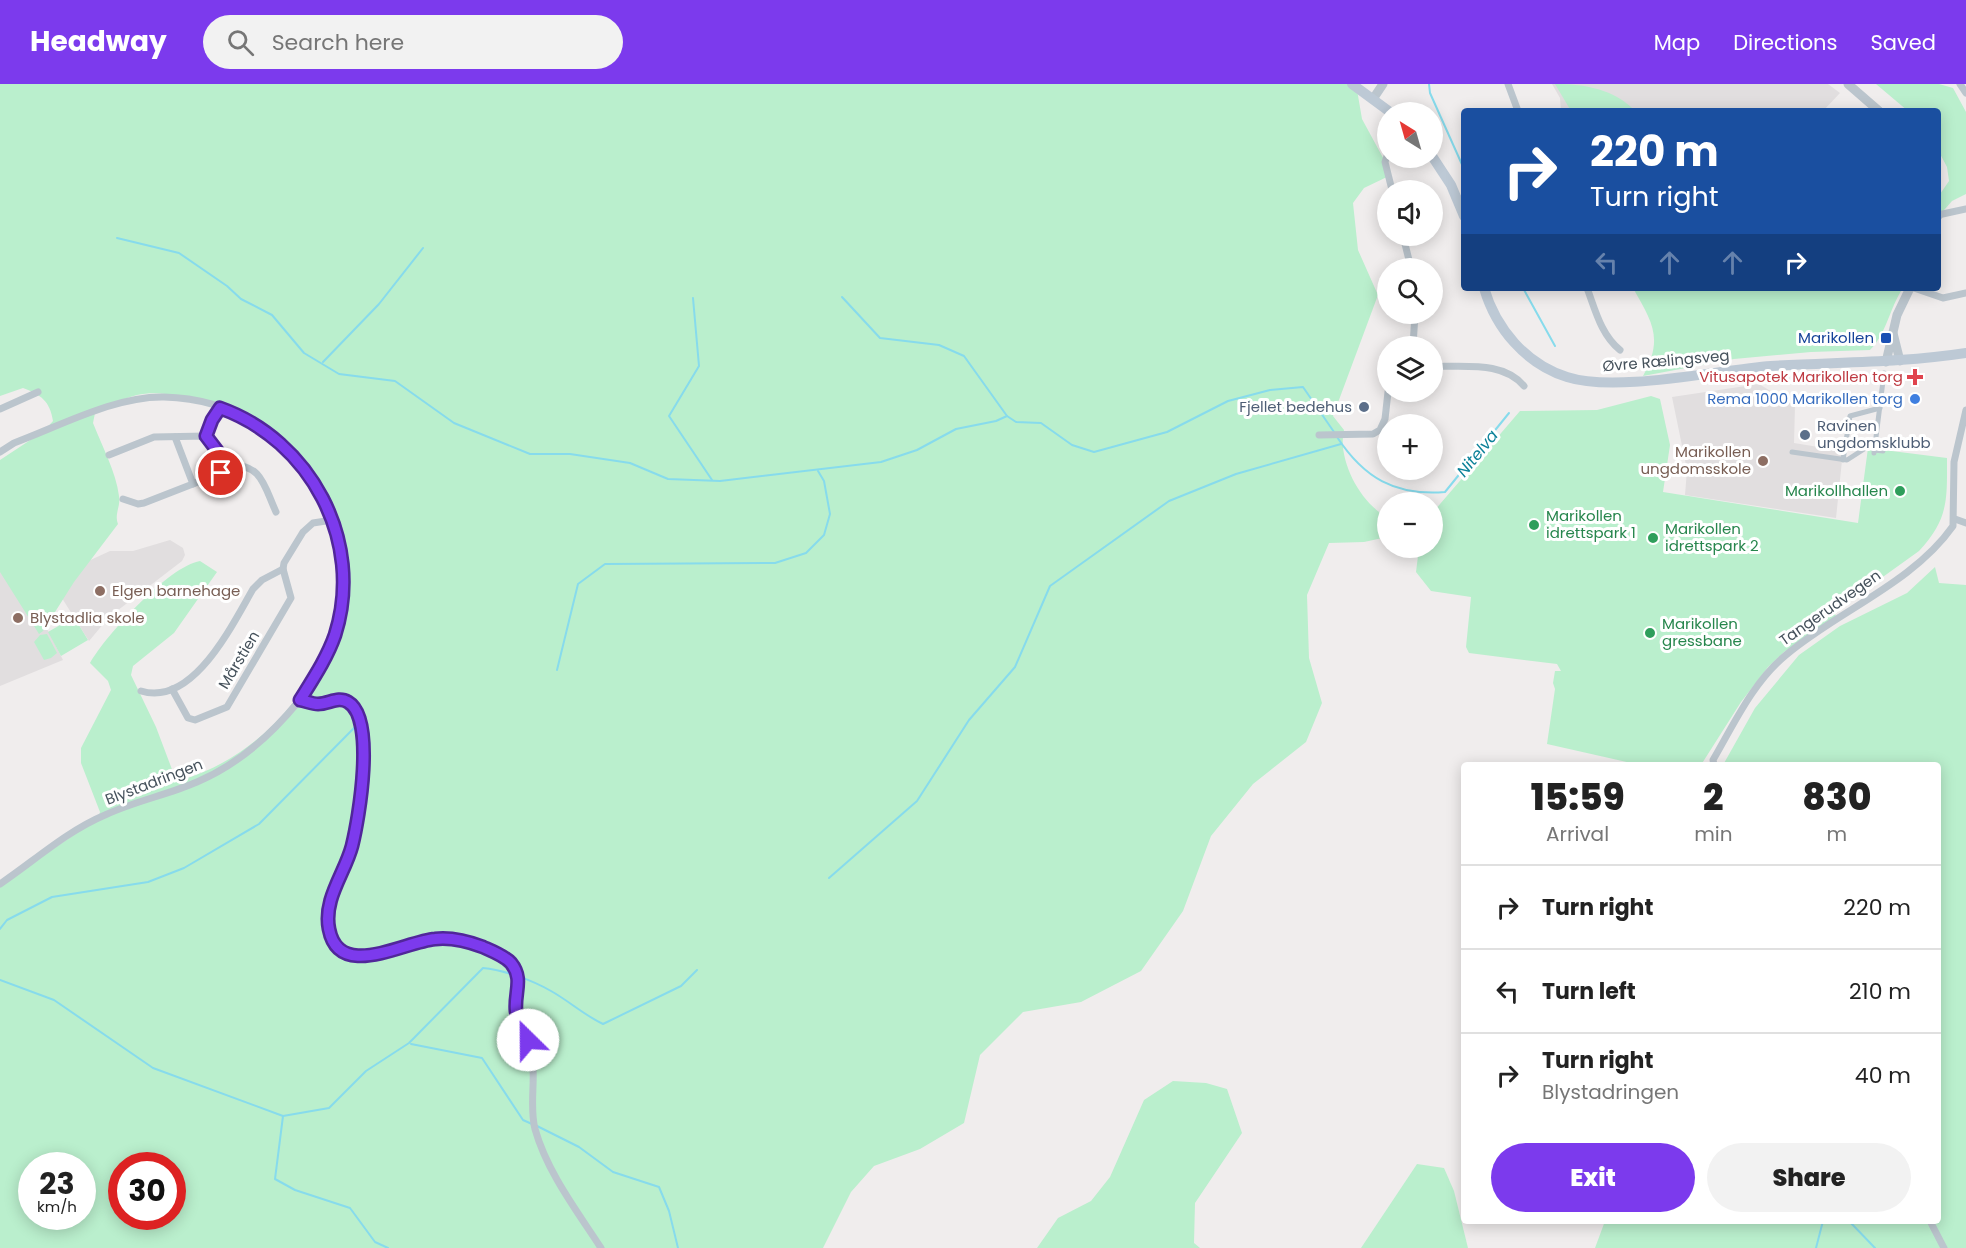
<!DOCTYPE html>
<meta charset="utf-8">
<style>
body{margin:0;font-family:Poppins,sans-serif;background:#f2f2f2;color:#222;height:100vh;display:flex;flex-direction:column;font-size:22px;white-space:nowrap}
*{box-sizing:border-box;margin:0}
p{font-size:20px;color:#767676}
.icon{flex:none;width:33px;height:33px;fill:none;stroke:currentColor;stroke-width:2;stroke-linecap:round;stroke-linejoin:round}
.map{position:relative;flex:1;overflow:hidden}
.panel{position:absolute;left:1461px;top:678px;width:480px;height:462px;display:flex;flex-direction:column;background:#fff;border-radius:6px;box-shadow:0 3px 15px #0003}
.panel>*{flex:none}
.hud{position:absolute;left:1461px;top:24px;width:480px;height:183px;border-radius:6px;box-shadow:0 3px 15px #0003;background:#1a4fa0;color:#fff;overflow:hidden}
.needle{width:39px;rotate:323deg}
.buttons{position:absolute;left:1377px;top:18px;display:grid;gap:12px}
.buttons a{display:grid;place-items:center;width:66px;height:66px;border-radius:50%;background:#fff;box-shadow:0 3px 15px #0003;font-size:30px}
.speed{position:absolute;left:18px;top:1068px;display:flex;gap:12px;font-size:30px;font-weight:700;text-align:center}
.speed>*{display:grid;place-content:center;width:78px;height:78px;border-radius:50%;background:#fff;box-shadow:0 3px 15px #0003;line-height:1}
.speed small{font-size:15px;font-weight:400}
.speed .limit{border:9px solid #d22;background:#fff;color:#111}
.pin{position:absolute;display:grid;place-items:center;width:51px;height:51px;color:#fff;margin:-26px;border:3px solid #fff;border-radius:50%;box-shadow:0 2px 6px #0007}
.me{position:absolute;width:66px;margin:-33px;rotate:337deg;stroke-linejoin:round;filter:drop-shadow(0 0 4px #0008)}
.turn{display:flex;align-items:center;gap:21px;height:126px;padding:0 30px;font-size:27px}
.turn .icon{width:78px;height:78px;stroke-width:2.5}
.turn b{display:block;font-size:42px;line-height:51px}
.lanes{display:flex;align-items:center;height:57px;padding:0 30px;background:#0003;justify-content:center;gap:30px;direction:ltr}
.lanes .off{opacity:.35}
.eta{display:flex;justify-content:space-evenly;align-items:center;height:102px;text-align:center}
.eta b{font-size:36px;font-weight:800;line-height:42px}
.primary-button{display:flex;gap:12px;margin-top:auto;padding:12px 30px}
.primary-button a{flex:1;height:69px;border-radius:36px;background:#7c3aed;color:#fff;font-size:24px;font-weight:800;line-height:69px;text-align:center}
.primary-button a+a{background:#f2f2f2;color:#222}
ul{padding:0;list-style:none}
li{display:flex;align-items:center;gap:18px;height:84px;padding:0 30px;border-top:2px solid #e0e0e0}
li div{flex:1}
li b{display:block;font-size:22px}
li em{font-style:normal}
header{display:flex;align-items:center;gap:36px;box-sizing:border-box;height:84px;padding:0 30px;background:#7c3aed;color:#fff}
header strong{font-size:28px}
nav{display:flex;gap:33px;margin-inline-start:auto;font-size:21px}
.search{width:420px;height:54px;background:#f2f2f2;display:flex;align-items:center;gap:15px;box-sizing:border-box;padding:0 21px;border-radius:33px;color:#767676;font-size:22px}
.map>svg:first-child{display:block}
.education{fill:#e1dedf}
.green{fill:#baefcd;fill-rule:evenodd}
.lines{fill:none;stroke-linecap:round;stroke-linejoin:round}
.stream{stroke:#87dbec;stroke-width:2}
.pedestrian{stroke:#bbc5cd;stroke-width:5}
.minor{stroke:#bbc5cd;stroke-width:7}
.tertiary{stroke:#bbc5cd;stroke-width:9}
.secondary{stroke:#bdc9d5;stroke-width:10}
.route-casing{stroke:#51269a;stroke-width:15}
.route{stroke:#7c3aed;stroke-width:10}
.transit-dot{fill:#1a4fb4;stroke:#fff;stroke-width:2}
.health-dot{fill:#e0444e;stroke:#fff;stroke-width:2}
.shop-dot{fill:#3f7fe0;stroke:#fff;stroke-width:2}
.service-dot{fill:#5c6f8a;stroke:#fff;stroke-width:2}
.education-dot{fill:#8d6e63;stroke:#fff;stroke-width:2}
.leisure-dot{fill:#2e9e5b;stroke:#fff;stroke-width:2}
.labels{text-anchor:middle;stroke-width:6;stroke-linejoin:round;paint-order:stroke}
.transit-label{font-size:15px;fill:#164399;stroke:#fff;text-anchor:end}
.street-label{font-size:15px;fill:#45515b;stroke:#fff}
.health-label{font-size:15px;fill:#be3a42;stroke:#fff;text-anchor:end}
.shop-label{font-size:15px;fill:#366cbe;stroke:#fff;text-anchor:end}
.service-label{font-size:15px;fill:#4e5e75;stroke:#fff;text-anchor:end}
.education-label{font-size:15px;fill:#785e54;stroke:#fff;text-anchor:start}
.leisure-label{font-size:15px;fill:#27864d;stroke:#fff;text-anchor:start}
.water-label{font-size:16px;font-style:italic;fill:#0c8199;stroke:#fff}
</style>
<header>
<strong>Headway</strong>
<div class="search"><svg class="icon" aria-label="search" viewBox="0 0 24 24"><circle cx="10" cy="10" r="6"/><path d="M15 15l6 6"/></svg>Search here</div>
<nav><a>Map</a><a>Directions</a><a>Saved</a></nav>
</header>
<div class="map">
<svg width="1966" height="1164" viewBox="0 0 1966 1164">
<rect width="100%" height="100%" fill="#f0eded"/>
<!-- education -->
<g class="education">
<path d="M 1552,0 L 1828,0 L 1840,9 L 1823,27 L 1561,27 L 1560,14 Z"/>
<path d="M 1759,300 L 1795,322 L 1794,359 L 1843,367 L 1836,434 L 1685,411 L 1687,386 L 1672,313 Z"/>
<path d="M 170,456 L 183,464 L 185,471 L 182,477 L 109,533 L 89,557 L 55,503 L 84,479 L 110,467 L 133,467 Z"/>
<path d="M 0,476 L 46,543 L 63,576 L 0,602 Z"/>
</g>
<!-- green -->
<g class="green">
<path d="M 0,0 L 1356,0 L 1362,35 L 1388,83 L 1389,92 L 1364,104 L 1353,119 L 1358,166 L 1378,211 L 1333,332 L 1344,346 C 1337,375 1360,419 1387,433 L 1387,453 L 1364,458 L 1329,459 L 1307,511 L 1309,574 L 1322,619 L 1306,658 L 1253,700 L 1211,752 L 1183,827 L 1141,887 L 1081,918 L 1023,928 L 980,971 L 964,1039 L 920,1065 L 874,1082 L 851,1108 L 823,1164 L 0,1164 L 0,800 L 98,735 L 100,728 L 81,679 L 81,664 L 111,606 L 108,597 L 90,579 C 106,551 169,482 200,477 L 217,488 L 174,549 L 133,582 L 131,591 L 156,643 L 176,696 L 181,696 C 278,668 357,562 336,459 C 330,428 301,384 279,362 C 250,333 178,301 137,311 C 123,314 109,323 95,329 L 93,339 C 102,362 116,388 119,412 C 121,422 114,430 118,440 L 74,498 L 43,547 L 39,550 L 0,488 L 0,376 L 44,347 L 53,337 C 50,317 41,311 23,304 L 0,312 ZM 32,1082 L 82,1082 L 82,1132 L 32,1132 ZM 122,1082 L 172,1082 L 172,1132 L 122,1132 Z"/>
<path d="M 1555,0 C 1585,0 1614,5 1635,27 L 1571,27 Z"/>
<path d="M 1876,0 L 1939,0 L 1953,4 L 1966,28 L 1966,110 L 1952,117 L 1938,133 L 1938,113 L 1949,97 L 1947,83 L 1938,66 L 1938,27 L 1908,27 Z"/>
<path d="M 1633,204 L 1903,204 C 1890,223 1886,251 1870,266 L 1811,268 L 1734,275 L 1643,292 C 1664,254 1652,238 1633,204 Z"/>
<path d="M 1651,312 L 1660,315 L 1670,361 L 1663,408 L 1858,439 L 1868,364 L 1947,374 C 1947,415 1949,435 1919,467 L 1834,528 L 1836,532 L 1784,568 L 1768,583 L 1741,618 L 1701,681 L 1640,681 L 1547,660 L 1555,605 L 1553,599 L 1555,587 L 1561,587 L 1557,580 L 1469,569 L 1466,563 L 1471,513 L 1431,507 L 1416,488 L 1419,464 L 1432,464 L 1434,427 L 1520,327 L 1597,326 Z"/>
<path d="M 1935,483 L 1939,499 L 1966,501 L 1966,1164 L 1595,1164 L 1605,1137 L 1938,1137 L 1938,681 L 1723,681 L 1755,624 L 1799,571 L 1840,542 L 1907,509 Z"/>
<path d="M 74,533 L 88,556 L 61,572 L 48,548 Z"/>
<path d="M 47,550 L 57,569 L 51,574 L 44,576 L 34,558 L 40,551 Z"/>
<path d="M 1173,997 L 1206,999 L 1227,1005 L 1242,1049 L 1195,1119 L 1194,1159 L 1200,1164 L 1037,1164 L 1058,1134 L 1091,1117 L 1110,1093 L 1144,1016 Z"/>
<path d="M 1417,1080 L 1444,1084 L 1454,1107 L 1468,1164 L 1361,1164 Z"/>
</g>
<g class="lines">
<!-- stream -->
<g class="stream">
<path d="M 1429,0 L 1430,9 L 1464,85"/>
<path d="M 117,154 L 179,169 L 227,202 L 241,215 L 272,231 L 304,269 L 339,290 L 395,297 L 454,339 L 530,370 L 570,370 L 630,379 L 668,395 L 720,397 L 881,378 L 917,366 L 956,345 L 996,337 L 1007,332 L 1016,338 L 1041,339 L 1072,361 L 1094,368 L 1167,348 L 1228,317 L 1270,306 L 1303,303 L 1334,348"/>
<path d="M 1523,204 L 1555,262"/>
<path d="M 842,213 L 880,254 L 939,261 L 964,272 L 1007,332"/>
<path d="M 693,214 L 699,282 L 669,332 L 712,396"/>
<path d="M 323,278 L 379,220 L 423,164"/>
<path d="M 1337,353 C 1364,394 1395,412 1445,408 L 1509,329"/>
<path d="M 557,586 L 578,500 L 605,480 L 775,479 L 806,469 L 824,451 L 830,430 L 824,397 L 818,387"/>
<path d="M 829,794 L 917,717 L 969,636 L 1015,583 L 1050,502 L 1169,417 L 1236,390 L 1341,360"/>
<path d="M 0,845 L 7,836 L 52,813 L 148,798 L 184,784 L 259,740 L 359,639"/>
<path d="M 0,896 L 54,916 L 153,984 L 283,1032 L 329,1024 L 366,987 L 409,959 L 483,884 C 504,886 532,896 551,907 C 569,917 584,931 603,940 L 681,902 L 697,886"/>
<path d="M 411,960 L 482,974 L 523,1036 L 532,1040"/>
<path d="M 283,1032 L 275,1095 L 295,1106 L 350,1124 L 375,1158 L 388,1164"/>
<path d="M 537,1042 L 579,1063 L 613,1088 L 659,1103 L 669,1127 L 678,1164"/>
<path d="M 1849,1137 L 1875,1164"/>
<path d="M 1816,1164 L 1823,1137"/>
</g>
<!-- pedestrian -->
<g class="pedestrian">
<path d="M 1874,366 L 1883,367"/>
<path d="M 1792,368 L 1847,376 L 1875,358"/>
<path d="M 1874,369 L 1884,289"/>
<path d="M 1843,376 L 1850,332 L 1880,324"/>
</g>
<!-- minor -->
<g class="minor">
<path d="M 1508,0 L 1518,27"/>
<path d="M 1960,0 L 1966,9"/>
<path d="M 1388,69 L 1385,78 L 1392,106"/>
<path d="M 1938,131 L 1966,125"/>
<path d="M 1403,152 L 1411,184"/>
<path d="M 1587,204 C 1595,225 1601,251 1620,266"/>
<path d="M 1914,204 L 1943,214 L 1966,209"/>
<path d="M 1413,262 L 1415,230"/>
<path d="M 1432,282 C 1463,284 1502,276 1524,302"/>
<path d="M 0,325 L 38,308"/>
<path d="M 1319,351 L 1373,350 L 1380,346 L 1385,335 L 1388,308"/>
<path d="M 206,352 L 212,336 L 220,324"/>
<path d="M 175,353 L 193,400"/>
<path d="M 0,368 L 14,359 C 60,342 115,312 164,313 C 322,317 394,499 298,618 C 271,651 237,681 197,698 C 167,711 135,717 105,731 C 67,747 34,777 0,800"/>
<path d="M 109,371 L 154,353 L 206,352 L 228,381 L 221,389 L 144,419 L 138,420 L 123,415"/>
<path d="M 228,381 C 262,379 264,402 276,428"/>
<path d="M 1955,435 L 1966,439"/>
<path d="M 172,605 L 188,634 L 195,636 L 227,623 L 291,514 L 283,485 L 284,479 L 303,448 L 313,439 L 332,436"/>
<path d="M 141,607 C 193,623 232,541 253,505 L 262,496 L 283,485"/>
<path d="M 300,616 C 306,617 312,620 318,620 C 329,620 338,612 348,618 C 377,635 359,733 352,762 C 345,790 320,819 330,848 C 346,895 401,858 434,855 C 451,853 466,857 483,863 C 492,866 504,871 510,878 C 526,895 513,911 517,930 C 520,945 530,957 532,973 C 536,996 529,1022 535,1045 C 547,1088 577,1127 601,1164"/>
<path d="M 1714,681 L 1713,676 C 1734,640 1753,598 1786,571 C 1838,527 1913,499 1953,442 L 1954,378 L 1966,326"/>
<path d="M 1930,1137 L 1944,1164"/>
</g>
<!-- tertiary -->
<g class="tertiary">
<path d="M 1848,0 L 1879,27"/>
<path d="M 1373,15 L 1383,0"/>
<path d="M 1938,130 L 1938,132"/>
<path d="M 1893,249 L 1900,277"/>
<path d="M 1886,278 L 1897,231 L 1910,204"/>
</g>
<!-- secondary -->
<g class="secondary">
<path d="M 1352,0 L 1390,28"/>
<path d="M 1432,72 L 1451,101 L 1464,132"/>
<path d="M 1484,204 C 1496,245 1526,280 1567,293 C 1616,309 1717,286 1771,282 C 1836,278 1901,279 1966,269"/>
</g>
</g>
<g class="lines">
<!-- route casing -->
<g class="route-casing">
<path id="route" d="M 221,389 L 228,381 L 206,352 L 212,336 L 220,324 C 310,356 365,457 335,551 C 327,574 313,595 300,616 C 306,617 312,620 318,620 C 329,620 338,612 348,618 C 376,634 359,734 352,762 C 345,789 323,815 329,845 C 339,897 403,858 435,855 C 452,853 467,857 483,863 C 492,867 505,872 511,879 C 524,895 514,909 516,927 C 518,937 524,947 528,956"/>
</g>
<!-- route -->
<use href="#route" class="route"/>
</g>
<!-- markers -->
<rect class="transit-dot" x="1880" y="248" width="12" height="12" rx="3"/>
<path class="health-dot" d="M1912 284h6v6h6v6h-6v6h-6v-6h-6v-6h6z"/>
<circle class="shop-dot" cx="1915" cy="315" r="6"/>
<g class="service-dot">
<circle cx="1364" cy="323" r="6"/>
<circle cx="1805" cy="351" r="6"/>
</g>
<g class="education-dot">
<circle cx="1763" cy="377" r="6"/>
<circle cx="100" cy="507" r="6"/>
<circle cx="18" cy="534" r="6"/>
</g>
<g class="leisure-dot">
<circle cx="1900" cy="407" r="6"/>
<circle cx="1534" cy="441" r="6"/>
<circle cx="1653" cy="454" r="6"/>
<circle cx="1650" cy="549" r="6"/>
</g>
<g class="labels">
<!-- transit labels -->
<g class="transit-label">
<text x="1874" y="259">Marikollen</text>
</g>
<!-- street labels -->
<g class="street-label">
<text transform="translate(1666 277) rotate(-5)" y="5">Øvre Rælingsveg</text>
<text transform="translate(1830 524) rotate(-35)" y="5">Tangerudvegen</text>
<text transform="translate(239 576) rotate(-59)" y="5">Mårstien</text>
<text transform="translate(154 698) rotate(-21)" y="5">Blystadringen</text>
</g>
<!-- health labels -->
<g class="health-label">
<text x="1903" y="298">Vitusapotek Marikollen torg</text>
</g>
<!-- shop labels -->
<g class="shop-label">
<text x="1903" y="320">Rema 1000 Marikollen torg</text>
</g>
<!-- service labels -->
<g class="service-label">
<text x="1352" y="328">Fjellet bedehus</text>
<text x="1817" y="347" text-anchor="start">Ravinen<tspan x="1817" dy="17">ungdomsklubb</tspan></text>
</g>
<!-- education labels -->
<g class="education-label">
<text x="1751" y="373" text-anchor="end">Marikollen<tspan x="1751" dy="17">ungdomsskole</tspan></text>
<text x="112" y="512">Elgen barnehage</text>
<text x="30" y="539">Blystadlia skole</text>
</g>
<!-- leisure labels -->
<g class="leisure-label">
<text x="1888" y="412" text-anchor="end">Marikollhallen</text>
<text x="1546" y="437">Marikollen<tspan x="1546" dy="17">idrettspark 1</tspan></text>
<text x="1665" y="450">Marikollen<tspan x="1665" dy="17">idrettspark 2</tspan></text>
<text x="1662" y="545">Marikollen<tspan x="1662" dy="17">gressbane</tspan></text>
</g>
<!-- water labels -->
<g class="water-label">
<text transform="translate(1477 369) rotate(-51)" y="6">Nitelva</text>
</g>
</g>
</svg>
<div class="buttons">
<a><svg class="needle" viewBox="-14 -14 28 28"><path d="M0-13l5 13h-10z" fill="#e53935"/><path d="M0 13l5-13h-10z" fill="#767676"/></svg></a>
<a><svg class="icon" aria-label="sound" viewBox="0 0 24 24"><path d="M4 9h4l5-4v14l-5-4H4zM17 9q2 3 0 6"/></svg></a>
<a><svg class="icon" aria-label="search" viewBox="0 0 24 24"><circle cx="10" cy="10" r="6"/><path d="M15 15l6 6"/></svg></a>
<a><svg class="icon" aria-label="layers" viewBox="0 0 24 24"><path d="M12 4l9 5-9 5-9-5zM3 14l9 5 9-5"/></svg></a>
<a>+</a>
<a>−</a>
</div>
<div class="speed"><div>23<small>km/h</small></div><div class="limit">30</div></div>
<div class="pin" style="left:221px;top:389px;background:#d93025"><svg class="icon" aria-label="arrive" viewBox="0 0 24 24"><path d="M6 21V4h12l-3 4 3 4H6"/></svg></div>
<svg class="me" style="left:528px;top:956px" viewBox="-20 -20 40 40"><circle r="19" fill="#fff"/><path d="M0-13L10 11 0 6-10 11z" fill="#7c3aed"/></svg>
<div class="hud">
<div class="turn"><svg class="icon" aria-label="right" viewBox="0 0 24 24"><path d="M7 20v-9h11M14 6l5 5-5 5"/></svg><div><b>220 m</b>Turn right</div></div>
<div class="lanes"><svg class="icon off" aria-label="left" viewBox="0 0 24 24"><path d="M17 20v-9H6M10 6l-5 5 5 5"/></svg><svg class="icon off" aria-label="ahead" viewBox="0 0 24 24"><path d="M12 20V5M6 11l6-6 6 6"/></svg><svg class="icon off" aria-label="ahead" viewBox="0 0 24 24"><path d="M12 20V5M6 11l6-6 6 6"/></svg><svg class="icon" aria-label="right" viewBox="0 0 24 24"><path d="M7 20v-9h11M14 6l5 5-5 5"/></svg></div>
</div>
<section class="panel">
<div class="eta">
<div><b>15:59</b><p>Arrival</p></div>
<div><b>2</b><p>min</p></div>
<div><b>830</b><p>m</p></div>
</div>
<ul>
<li><svg class="icon" aria-label="right" viewBox="0 0 24 24"><path d="M7 20v-9h11M14 6l5 5-5 5"/></svg><div><b>Turn right</b></div><em>220 m</em></li>
<li><svg class="icon" aria-label="left" viewBox="0 0 24 24"><path d="M17 20v-9H6M10 6l-5 5 5 5"/></svg><div><b>Turn left</b></div><em>210 m</em></li>
<li><svg class="icon" aria-label="right" viewBox="0 0 24 24"><path d="M7 20v-9h11M14 6l5 5-5 5"/></svg><div><b>Turn right</b><p>Blystadringen</p></div><em>40 m</em></li>
</ul>
<div class="primary-button"><a>Exit</a><a>Share</a></div>
</section>
</div>
